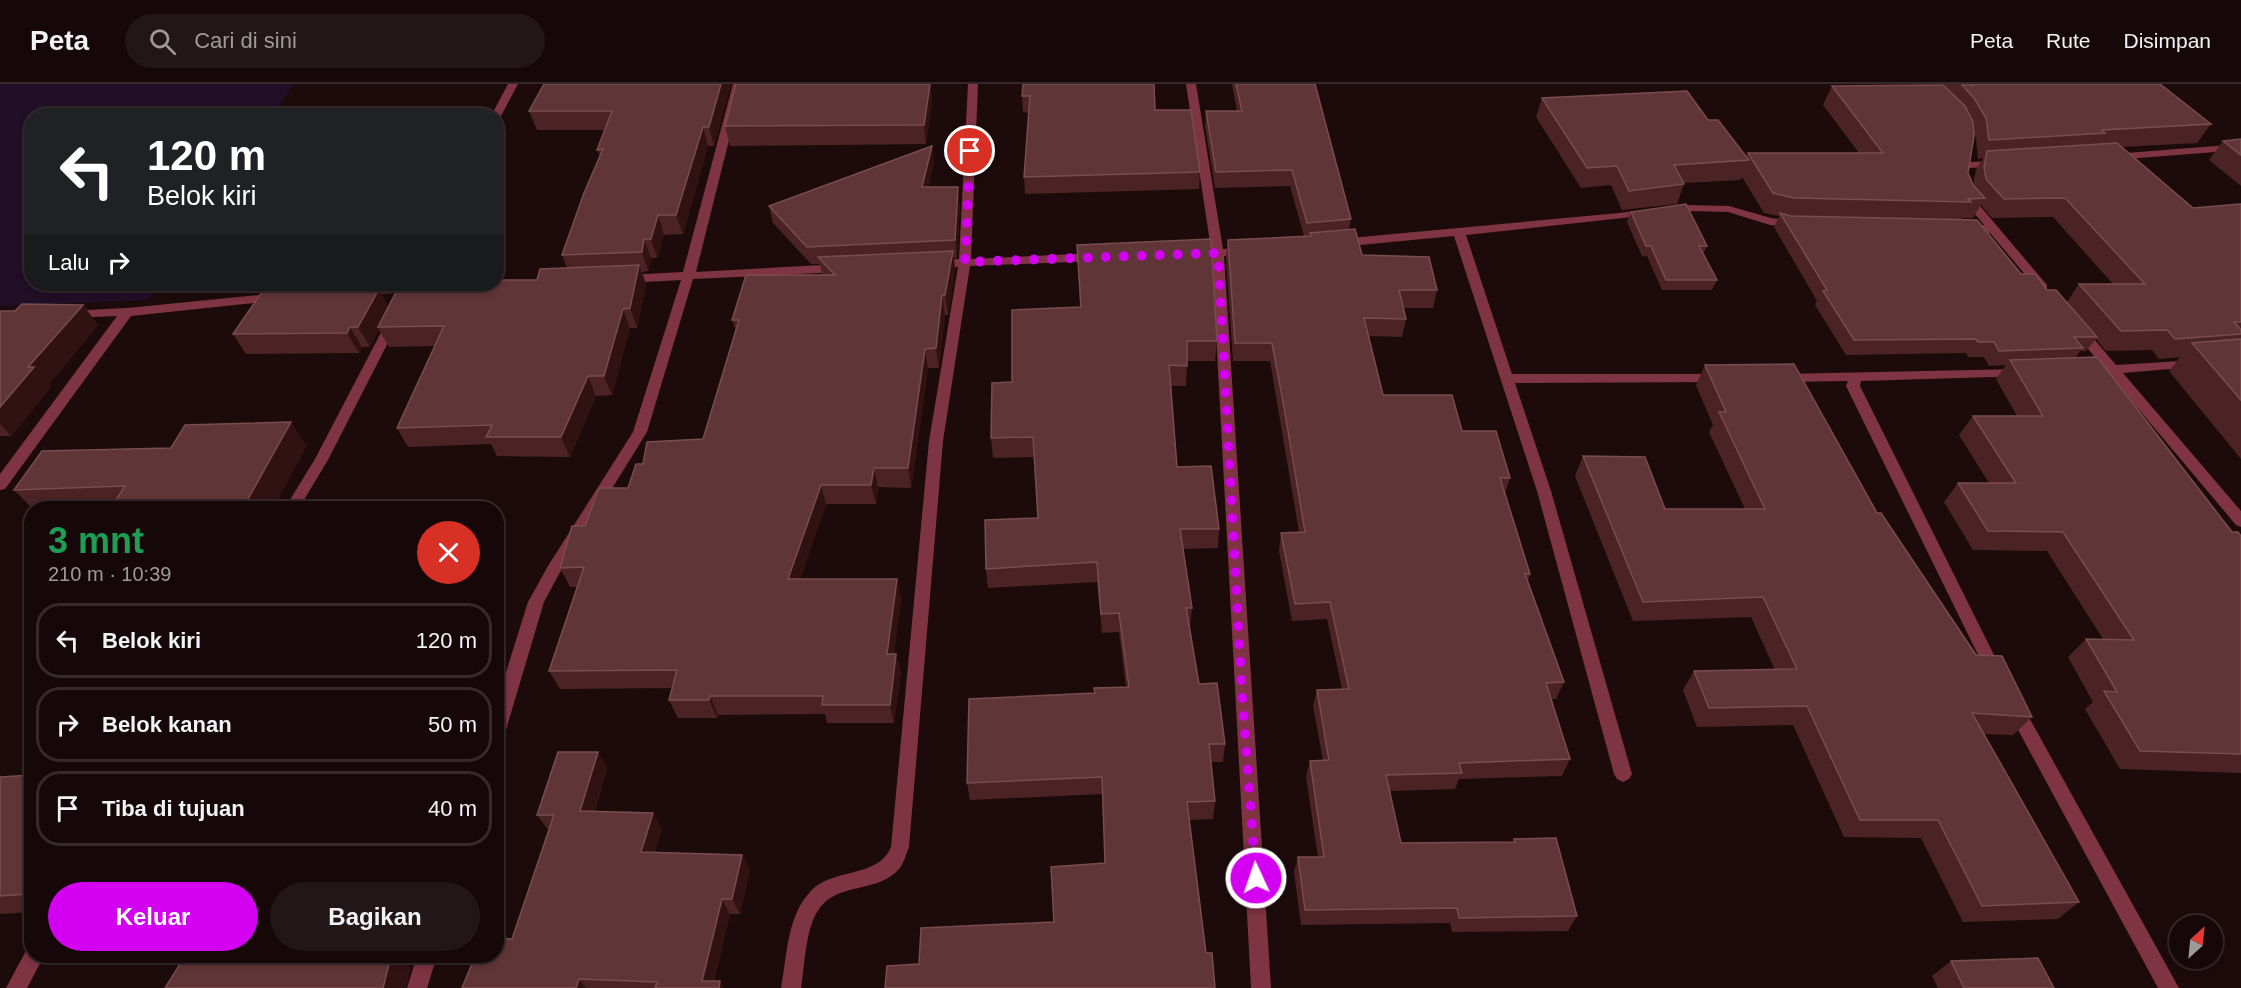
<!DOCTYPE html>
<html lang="id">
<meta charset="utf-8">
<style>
body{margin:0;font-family:Helvetica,sans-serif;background:#231617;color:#f1f3f6;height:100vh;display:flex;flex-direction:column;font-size:22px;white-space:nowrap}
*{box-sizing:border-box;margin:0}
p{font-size:20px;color:#9e9a9c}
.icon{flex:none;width:33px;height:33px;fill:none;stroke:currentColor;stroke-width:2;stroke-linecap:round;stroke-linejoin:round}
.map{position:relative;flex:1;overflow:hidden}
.drawer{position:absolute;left:24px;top:417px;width:480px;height:462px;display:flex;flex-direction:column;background:#160809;border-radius:24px;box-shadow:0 3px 9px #0003,0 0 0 2px #35292a}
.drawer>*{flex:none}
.hud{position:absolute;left:24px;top:24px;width:480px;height:183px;border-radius:24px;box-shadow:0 3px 9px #0003,0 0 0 2px #35292a;background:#202124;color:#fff;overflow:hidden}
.needle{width:39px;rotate:27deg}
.fabs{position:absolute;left:2169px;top:831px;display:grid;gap:12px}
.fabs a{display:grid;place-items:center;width:54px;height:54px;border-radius:50%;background:#160809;box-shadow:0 3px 9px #0003,0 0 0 2px #35292a;font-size:30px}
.pin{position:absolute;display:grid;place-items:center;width:51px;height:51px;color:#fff;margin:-26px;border:3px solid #fff;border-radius:50%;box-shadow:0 2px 6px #0007}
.me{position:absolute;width:66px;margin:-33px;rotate:357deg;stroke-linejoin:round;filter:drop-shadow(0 0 4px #0008)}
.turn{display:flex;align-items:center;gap:21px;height:126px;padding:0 24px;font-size:27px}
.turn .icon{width:78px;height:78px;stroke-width:2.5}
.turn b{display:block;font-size:42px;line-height:51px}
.then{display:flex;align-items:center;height:57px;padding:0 24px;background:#0003;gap:12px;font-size:22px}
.round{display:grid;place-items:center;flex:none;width:63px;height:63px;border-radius:32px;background:#231617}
.headline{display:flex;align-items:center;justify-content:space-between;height:102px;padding:0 24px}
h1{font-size:36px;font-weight:600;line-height:45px;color:#1e9e55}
.action{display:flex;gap:12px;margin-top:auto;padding:12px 24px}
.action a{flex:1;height:69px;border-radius:36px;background:#d300f2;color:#fff;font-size:24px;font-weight:600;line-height:69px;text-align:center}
.action a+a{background:#231617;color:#f1f3f6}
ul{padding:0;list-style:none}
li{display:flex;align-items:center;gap:18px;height:75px;margin:0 12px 9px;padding:0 12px;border:3px solid #35292a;border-radius:24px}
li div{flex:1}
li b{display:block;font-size:22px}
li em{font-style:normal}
header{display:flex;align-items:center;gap:36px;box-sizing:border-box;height:84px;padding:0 30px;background:#160809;border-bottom:2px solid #35292a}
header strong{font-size:28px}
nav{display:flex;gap:33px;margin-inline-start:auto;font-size:21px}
.search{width:420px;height:54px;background:#231617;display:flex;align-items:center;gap:15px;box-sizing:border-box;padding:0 21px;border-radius:33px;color:#9e9a9c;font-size:22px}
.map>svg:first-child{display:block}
.green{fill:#210e27}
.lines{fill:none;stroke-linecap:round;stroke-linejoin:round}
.minor{fill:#7e3442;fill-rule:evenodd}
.wall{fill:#4c2325;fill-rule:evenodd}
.shaded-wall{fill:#311213}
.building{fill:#603537;stroke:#794c4f;stroke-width:1.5}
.route{stroke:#d300f2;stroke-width:10;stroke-dasharray:0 18}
</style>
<header>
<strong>Peta</strong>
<div class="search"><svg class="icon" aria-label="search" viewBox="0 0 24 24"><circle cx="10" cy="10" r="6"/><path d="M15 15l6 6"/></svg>Cari di sini</div>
<nav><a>Peta</a><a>Rute</a><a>Disimpan</a></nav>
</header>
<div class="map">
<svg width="2241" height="904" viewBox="0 0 2241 904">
<rect width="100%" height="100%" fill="#1d0b0c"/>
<!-- green -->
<path class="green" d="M 0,0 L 294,0 L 272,31 L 32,32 L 32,200 L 158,200 L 147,216 L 0,222 Z"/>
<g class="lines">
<!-- minor -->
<g class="minor">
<path d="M 508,0 L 518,0 L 501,32 L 496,35 L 496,32 L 491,32 Z"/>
<path d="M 733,0 L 743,0 L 696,188 L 841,180 L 847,184 L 841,188 L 693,195 L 647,348 L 559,490 L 544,518 L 505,649 L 502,654 L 496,656 L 496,620 L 528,518 L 548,482 L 633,348 L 681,196 L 626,199 L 620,195 L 626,191 L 683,188 Z"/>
<path d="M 968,0 L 978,0 L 971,175 L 1096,169 L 1102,173 L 1096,177 L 970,182 L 943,357 L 909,763 C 906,770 904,778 900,784 C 878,811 836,796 817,828 C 805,849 805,880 801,904 L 781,904 C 787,873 787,832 810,808 C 832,783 878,795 891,763 L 929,357 L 958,183 L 934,184 L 928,180 L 934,176 L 959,175 Z"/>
<path d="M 1186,0 L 1196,0 L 1223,165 L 1246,163 L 1252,167 L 1246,171 L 1224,172 L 1271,904 L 1251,904 L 1212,173 L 1192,174 L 1186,170 L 1192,166 L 1211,165 Z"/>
<path d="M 2241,60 L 2241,66 L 2113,76 L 2107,73 L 2113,70 Z"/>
<path d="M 1999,77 L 2005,80 L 2003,82 L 1969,84 L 1963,81 L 1969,78 Z"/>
<path d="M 1966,109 L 1970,110 L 2047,201 L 2047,207 L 2039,207 L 1990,149 L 1960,148 L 1960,142 L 1984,141 L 1960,112 Z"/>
<path d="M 1687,121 L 1729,122 L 1771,134 L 1801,138 L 1803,140 L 1797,144 L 1770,141 L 1728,128 L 1687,127 L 1466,151 L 1512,290 L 1717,290 L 1724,294 L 1717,298 L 1515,299 L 1551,407 L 1632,690 L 1629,695 L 1623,698 L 1617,695 L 1614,690 L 1537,407 L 1454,152 L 1339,163 L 1333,159 L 1339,155 L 1619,129 Z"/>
<path d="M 422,200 L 470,201 L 464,205 L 359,211 L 353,207 L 359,203 Z"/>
<path d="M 278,209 L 284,213 L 282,216 L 131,232 L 5,405 L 0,406 L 0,390 L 117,232 L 69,234 L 65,233 L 65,227 L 127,224 Z"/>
<path d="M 393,233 L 399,237 L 328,376 L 299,424 L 285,424 L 315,375 L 387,237 Z"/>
<path d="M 2078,241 L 2083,242 L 2116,281 L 2198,276 L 2200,279 L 2193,283 L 2123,289 L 2241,427 L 2241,443 L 2236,441 L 2109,290 L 2084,290 L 2082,287 L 2084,284 L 2102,282 L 2072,245 Z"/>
<path d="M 2020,285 L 2027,289 L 2025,292 L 1861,297 L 1860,302 L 2002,587 L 2000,592 L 1994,594 L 1988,592 L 1986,587 L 1846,302 L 1848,297 L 1783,298 L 1776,294 L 1783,290 Z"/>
<path d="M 2015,617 L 2021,619 L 2179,904 L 2158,904 L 2009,629 L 2007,624 L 2009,619 Z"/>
<path d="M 32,864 L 32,872 L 44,872 L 27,904 L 6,904 L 27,865 Z"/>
<path d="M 417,872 L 437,872 L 427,904 L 407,904 Z"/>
</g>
</g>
<!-- wall -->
<g class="wall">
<path d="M 731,0 L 714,62 L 708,62 L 683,150 L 664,151 L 657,174 L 651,174 L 648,187 L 642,188 L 646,200 L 637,244 L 630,244 L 612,311 L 596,312 L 570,373 L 497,372 L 491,360 L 408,363 L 397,344 L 435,262 L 389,263 L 379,246 L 370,263 L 362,263 L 359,269 L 246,270 L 233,250 L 388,223 L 442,206 L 537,196 L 567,184 L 562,171 L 600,72 L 597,66 L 605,46 L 537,46 L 529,27 Z"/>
<path d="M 736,0 L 930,0 L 932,16 L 926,60 L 730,62 L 725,42 Z"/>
<path d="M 1023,0 L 1155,26 L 1200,88 L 1199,105 L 1025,110 L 1024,93 L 1029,29 L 1023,28 L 1022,12 Z"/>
<path d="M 1232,0 L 1315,0 L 1351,135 L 1349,145 L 1362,171 L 1437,206 L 1433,224 L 1403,224 L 1406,235 L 1402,253 L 1369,252 L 1383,311 L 1462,347 L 1510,394 L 1505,409 L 1530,490 L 1528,497 L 1564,598 L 1556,615 L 1551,615 L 1570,675 L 1562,692 L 1459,695 L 1455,705 L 1390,707 L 1401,759 L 1513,758 L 1514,755 L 1577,832 L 1568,847 L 1452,848 L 1450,839 L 1301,841 L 1294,788 L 1298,773 L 1318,773 L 1306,693 L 1310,677 L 1323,676 L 1313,622 L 1317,606 L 1342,605 L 1327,535 L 1292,537 L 1279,467 L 1281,449 L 1299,448 L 1270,277 L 1233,277 L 1226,174 L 1228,156 L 1304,152 L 1290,102 L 1215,104 L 1205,42 L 1206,27 L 1237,27 Z"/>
<path d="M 1943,0 L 2160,0 L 2211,40 L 2197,59 L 2122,63 L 2193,124 L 2241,120 L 2241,375 L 2169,287 L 2180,273 L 2159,275 L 2152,266 L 2106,267 L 2096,255 L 2086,267 L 2080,267 L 2076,273 L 2232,448 L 2241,452 L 2241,689 L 2120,685 L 2085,625 L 2093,618 L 2068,573 L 2086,555 L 2103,555 L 2047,467 L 1973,466 L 1944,418 L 1958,399 L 1989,399 L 1959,351 L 1973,332 L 2017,332 L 1996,295 L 2006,281 L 1989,282 L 1984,273 L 1968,273 L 1966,269 L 1846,271 L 1815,221 L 1817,217 L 1774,143 L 1779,132 L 1764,129 L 1742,93 L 1740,96 L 1684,99 L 1684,100 L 1677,120 L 1622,126 L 1611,101 L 1581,104 L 1536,33 L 1542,14 L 1708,36 L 1746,73 L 1748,69 L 1859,69 L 1823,21 L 1832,2 L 1955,13 ZM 1973,49 L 1976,53 L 1978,75 L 1983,74 L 1976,86 L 1973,100 L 1968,89 ZM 1981,121 L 1992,134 L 2053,133 L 2113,200 L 2079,200 L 2067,218 L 2021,190 L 1961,135 L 1961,134 L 1973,134 Z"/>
<path d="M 2241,55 L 2241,102 L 2209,76 L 2223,57 Z"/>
<path d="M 934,79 L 928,103 L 960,120 L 957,174 L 954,174 L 955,186 L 948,231 L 945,231 L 939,284 L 928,284 L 911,404 L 878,403 L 876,420 L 826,420 L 800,495 L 897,495 L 901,514 L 894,570 L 896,570 L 901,588 L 894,639 L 827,639 L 825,630 L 718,631 L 717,634 L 678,634 L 669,616 L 672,604 L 560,605 L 549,587 L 577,503 L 570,503 L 560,484 L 585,442 L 628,404 L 643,380 L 703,355 L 736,248 L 732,236 L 822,191 L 820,180 L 811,180 L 773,139 L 769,122 Z"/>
<path d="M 1631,128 L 1707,162 L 1703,170 L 1717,196 L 1712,206 L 1662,206 L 1647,172 L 1642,172 L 1627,138 Z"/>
<path d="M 1077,161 L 1217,257 L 1215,277 L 1187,277 L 1186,302 L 1171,302 L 1177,383 L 1219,445 L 1218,464 L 1183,465 L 1192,524 L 1190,543 L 1199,600 L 1225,660 L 1223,678 L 1211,678 L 1215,717 L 1213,735 L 1189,736 L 1206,869 L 919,880 L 1054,838 L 1105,779 L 1102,710 L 970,716 L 967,699 L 1095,609 L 1126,603 L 1119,548 L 1102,549 L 1097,498 L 988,504 L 986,485 L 1038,434 L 1034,373 L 993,374 L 991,354 L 1080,223 Z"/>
<path d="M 83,221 L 98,241 L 49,300 L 51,303 L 11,352 L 0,352 L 0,227 L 15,227 Z"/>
<path d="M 1705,281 L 1877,429 L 1976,571 L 2032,633 L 2013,651 L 1983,650 L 2079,818 L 2058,835 L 1963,838 L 1921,754 L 1844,753 L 1793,641 L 1697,643 L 1683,606 L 1694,587 L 1775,586 L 1751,533 L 1633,537 L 1575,392 L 1583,372 L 1665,425 L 1745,425 L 1709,348 L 1713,341 L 1696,301 Z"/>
<path d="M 307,361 L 273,424 L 32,424 L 14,406 Z"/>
<path d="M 598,668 L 607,684 L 595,727 L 662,745 L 655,768 L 742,771 L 750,786 L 740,830 L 730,830 L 714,897 L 724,904 L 462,904 L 512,855 L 549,747 L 537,731 Z"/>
<path d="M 32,691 L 32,828 L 0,830 L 0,693 Z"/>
<path d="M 1951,877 L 2054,904 L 1938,904 L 1932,892 Z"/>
</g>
<!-- shaded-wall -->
<g class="shaded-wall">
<path d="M 721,0 L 731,0 L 714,62 L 709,43 Z"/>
<path d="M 930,0 L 932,16 L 926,60 L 924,41 Z"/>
<path d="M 703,43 L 708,62 L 683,150 L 676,131 Z"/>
<path d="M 932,62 L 934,79 L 924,121 L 922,103 Z"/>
<path d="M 958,103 L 960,120 L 957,174 L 955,156 Z"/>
<path d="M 658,131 L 664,151 L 657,174 L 651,155 Z"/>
<path d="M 644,155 L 651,174 L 648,187 L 642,168 Z"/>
<path d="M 953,167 L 955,186 L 948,231 L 945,211 Z"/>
<path d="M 639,181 L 646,200 L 637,244 L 630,224 Z"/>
<path d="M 379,205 L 390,225 L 378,243 L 379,246 L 370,263 L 358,243 Z"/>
<path d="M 942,211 L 945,231 L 939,284 L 936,264 Z"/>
<path d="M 83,221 L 98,241 L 49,300 L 51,303 L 11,352 L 0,340 L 0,323 L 28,283 Z"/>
<path d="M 623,225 L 630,244 L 612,311 L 604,292 Z"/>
<path d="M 350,243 L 362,263 L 359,269 L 347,249 Z"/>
<path d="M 925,265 L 928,284 L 911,404 L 908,384 Z"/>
<path d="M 588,292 L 596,312 L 570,373 L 561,353 Z"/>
<path d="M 291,338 L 307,361 L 273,424 L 243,424 Z"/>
<path d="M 874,384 L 878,403 L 876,420 L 871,401 Z"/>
<path d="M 821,401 L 826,420 L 794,514 L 788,495 Z"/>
<path d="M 897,495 L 901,514 L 892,588 L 887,570 Z"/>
<path d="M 896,570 L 901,588 L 894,639 L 890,621 Z"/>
<path d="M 710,612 L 718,631 L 717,634 L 709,616 Z"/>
<path d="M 598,668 L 607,684 L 590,743 L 580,727 Z"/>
<path d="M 653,729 L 662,745 L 651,783 L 641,768 Z"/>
<path d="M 742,771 L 750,786 L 740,830 L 732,815 Z"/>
<path d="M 32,802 L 32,813 L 27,810 Z"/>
<path d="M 722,815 L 730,830 L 712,904 L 702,897 Z"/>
<path d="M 391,872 L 398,872 L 411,884 L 406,904 L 383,904 Z"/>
<path d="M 579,895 L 586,904 L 576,904 Z"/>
<path d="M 720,897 L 724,904 L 719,904 Z"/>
</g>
<!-- building -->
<g class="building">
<path d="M 544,0 L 721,0 L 709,43 L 703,43 L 676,131 L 658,131 L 651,155 L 644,155 L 642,168 L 562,171 L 584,109 L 603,65 L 597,66 L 612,27 L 529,27 Z"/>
<path d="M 736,0 L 930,0 L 924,41 L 725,42 Z"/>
<path d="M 1023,0 L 1154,0 L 1155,26 L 1191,26 L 1200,88 L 1024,93 L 1030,12 L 1022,12 Z"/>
<path d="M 1236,0 L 1315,0 L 1351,135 L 1307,139 L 1292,86 L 1216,88 L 1206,27 L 1242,27 Z"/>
<path d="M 1971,0 L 2160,0 L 2211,40 L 2102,46 L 2105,49 L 1989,56 L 1986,34 L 1974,14 L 1962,1 L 1972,1 Z"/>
<path d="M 1943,1 L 1965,22 L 1973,38 L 1974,52 L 1968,89 L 1973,101 L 1985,114 L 1968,115 L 1971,118 L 1794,114 L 1773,109 L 1748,69 L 1883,69 L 1832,2 Z"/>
<path d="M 1687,7 L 1708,36 L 1718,36 L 1749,76 L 1674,81 L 1684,100 L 1629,107 L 1617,82 L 1587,84 L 1542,14 Z"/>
<path d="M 2241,55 L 2241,71 L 2223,57 Z"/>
<path d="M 2117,59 L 2193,124 L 2241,120 L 2241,238 L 2234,238 L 2241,246 L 2241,250 L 2175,255 L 2167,246 L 2121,247 L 2079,200 L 2145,200 L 2065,114 L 2004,115 L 1986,95 L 1984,83 L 1987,67 Z"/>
<path d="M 932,62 L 922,103 L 958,103 L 955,156 L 807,163 L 769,122 Z"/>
<path d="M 1686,120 L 1707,162 L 1699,162 L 1717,196 L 1666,196 L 1651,162 L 1646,162 L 1631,128 Z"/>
<path d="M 1780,129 L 1791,132 L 1977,136 L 2021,190 L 2035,190 L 2047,206 L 2056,206 L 2097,253 L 2074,253 L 2083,264 L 1999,267 L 1994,258 L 1978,258 L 1976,255 L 1854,256 L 1823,207 L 1827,206 Z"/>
<path d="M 1355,145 L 1362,171 L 1429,173 L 1437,206 L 1399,206 L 1406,235 L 1364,234 L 1383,311 L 1452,311 L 1462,347 L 1496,347 L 1510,394 L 1500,394 L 1530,490 L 1525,490 L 1564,598 L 1546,599 L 1570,675 L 1459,679 L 1462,689 L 1386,691 L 1401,759 L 1515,758 L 1514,755 L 1556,754 L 1577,832 L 1459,834 L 1457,824 L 1305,826 L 1298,773 L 1324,773 L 1310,677 L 1329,676 L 1317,606 L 1349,605 L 1330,518 L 1295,520 L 1281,449 L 1305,448 L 1284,323 L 1272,259 L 1235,259 L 1228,156 L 1311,152 L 1310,149 Z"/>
<path d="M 1211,155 L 1217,257 L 1187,257 L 1187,282 L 1169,281 L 1177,383 L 1211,382 L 1219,445 L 1180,445 L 1192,524 L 1186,524 L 1199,600 L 1217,599 L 1225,660 L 1209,660 L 1215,717 L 1187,718 L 1206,869 L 1212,869 L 1215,904 L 885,904 L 887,882 L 919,880 L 921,844 L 1054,838 L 1051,783 L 1105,779 L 1102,693 L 967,699 L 969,615 L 1095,609 L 1094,604 L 1129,603 L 1119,529 L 1101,530 L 1097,478 L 986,485 L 985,436 L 1038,434 L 1033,353 L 991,354 L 992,299 L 1012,298 L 1012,226 L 1081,223 L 1077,161 Z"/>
<path d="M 953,167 L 945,211 L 942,211 L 936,264 L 925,265 L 908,384 L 874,384 L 871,401 L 821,401 L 788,495 L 897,495 L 887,570 L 896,570 L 890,621 L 822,621 L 823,612 L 710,612 L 709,616 L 669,616 L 677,586 L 549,587 L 584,483 L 560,484 L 572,442 L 585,442 L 599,404 L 628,404 L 636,380 L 643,380 L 647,358 L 703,355 L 739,236 L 732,236 L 746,191 L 835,191 L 818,173 Z"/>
<path d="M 639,181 L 630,224 L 623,225 L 604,292 L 588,292 L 561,353 L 486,353 L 492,341 L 397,344 L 444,242 L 378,243 L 397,206 L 442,206 L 445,200 L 496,200 L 496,196 L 537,196 L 540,185 Z"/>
<path d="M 264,205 L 379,205 L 358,243 L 350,243 L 347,249 L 233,250 Z"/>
<path d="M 22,220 L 83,221 L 28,283 L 34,283 L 0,323 L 0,227 L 15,227 Z"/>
<path d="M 2241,255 L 2241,316 L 2192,259 Z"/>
<path d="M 2097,273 L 2232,448 L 2238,448 L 2241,452 L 2241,670 L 2140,667 L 2104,607 L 2117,608 L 2086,555 L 2134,556 L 2063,448 L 1988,447 L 1958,399 L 2016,399 L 1973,332 L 2043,332 L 2010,276 Z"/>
<path d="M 1794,280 L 1877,429 L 1881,429 L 1976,571 L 2002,572 L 2032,633 L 1972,629 L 2079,818 L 1982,822 L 1938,736 L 1860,736 L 1807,622 L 1709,624 L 1694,587 L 1797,585 L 1763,513 L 1643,518 L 1583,372 L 1645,373 L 1665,425 L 1765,425 L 1719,328 L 1726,328 L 1705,281 Z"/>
<path d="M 291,338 L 243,424 L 111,424 L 125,402 L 14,406 L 42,367 L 171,364 L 185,341 Z"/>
<path d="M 558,668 L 598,668 L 580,727 L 653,729 L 641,768 L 742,771 L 732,815 L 722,815 L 702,897 L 720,897 L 719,904 L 655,904 L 657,898 L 579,895 L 576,904 L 462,904 L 475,872 L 496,872 L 496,854 L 512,855 L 554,731 L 537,731 Z"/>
<path d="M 32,691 L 32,802 L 27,810 L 0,812 L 0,693 Z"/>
<path d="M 185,872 L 391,872 L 383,904 L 165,904 Z"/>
<path d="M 2038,874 L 2054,904 L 1964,904 L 1951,877 Z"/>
</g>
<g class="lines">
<!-- route -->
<path class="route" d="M 970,67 L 965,178 L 1218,169 L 1242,610 L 1256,794"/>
</g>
</svg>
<div class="fabs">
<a><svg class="needle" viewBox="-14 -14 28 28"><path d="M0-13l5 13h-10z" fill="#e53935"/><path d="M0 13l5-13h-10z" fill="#9e9a9c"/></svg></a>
</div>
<div class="pin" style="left:970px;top:67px;background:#d93025"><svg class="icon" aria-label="arrive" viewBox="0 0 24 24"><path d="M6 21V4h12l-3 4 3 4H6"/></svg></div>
<svg class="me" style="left:1256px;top:794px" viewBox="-20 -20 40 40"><circle r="17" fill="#d300f2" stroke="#fff" stroke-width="3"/><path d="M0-11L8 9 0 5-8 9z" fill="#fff"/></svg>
<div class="hud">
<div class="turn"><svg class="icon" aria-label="left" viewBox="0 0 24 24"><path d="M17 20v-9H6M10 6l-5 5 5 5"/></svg><div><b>120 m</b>Belok kiri</div></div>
<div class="then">Lalu<svg class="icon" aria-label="right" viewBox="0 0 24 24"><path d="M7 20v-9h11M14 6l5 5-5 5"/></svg></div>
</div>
<section class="drawer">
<div class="headline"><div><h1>3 mnt</h1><p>210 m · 10:39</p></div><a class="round" style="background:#d93025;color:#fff"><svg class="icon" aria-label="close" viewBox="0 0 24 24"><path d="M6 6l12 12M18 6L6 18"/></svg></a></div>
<ul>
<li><svg class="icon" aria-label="left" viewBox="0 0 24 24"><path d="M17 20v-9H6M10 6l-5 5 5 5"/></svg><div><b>Belok kiri</b></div><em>120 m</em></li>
<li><svg class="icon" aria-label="right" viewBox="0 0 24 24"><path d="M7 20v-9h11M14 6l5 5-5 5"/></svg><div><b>Belok kanan</b></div><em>50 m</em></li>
<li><svg class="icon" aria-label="arrive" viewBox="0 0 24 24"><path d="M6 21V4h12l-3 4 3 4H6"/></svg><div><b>Tiba di tujuan</b></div><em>40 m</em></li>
</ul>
<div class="action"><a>Keluar</a><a>Bagikan</a></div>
</section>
</div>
